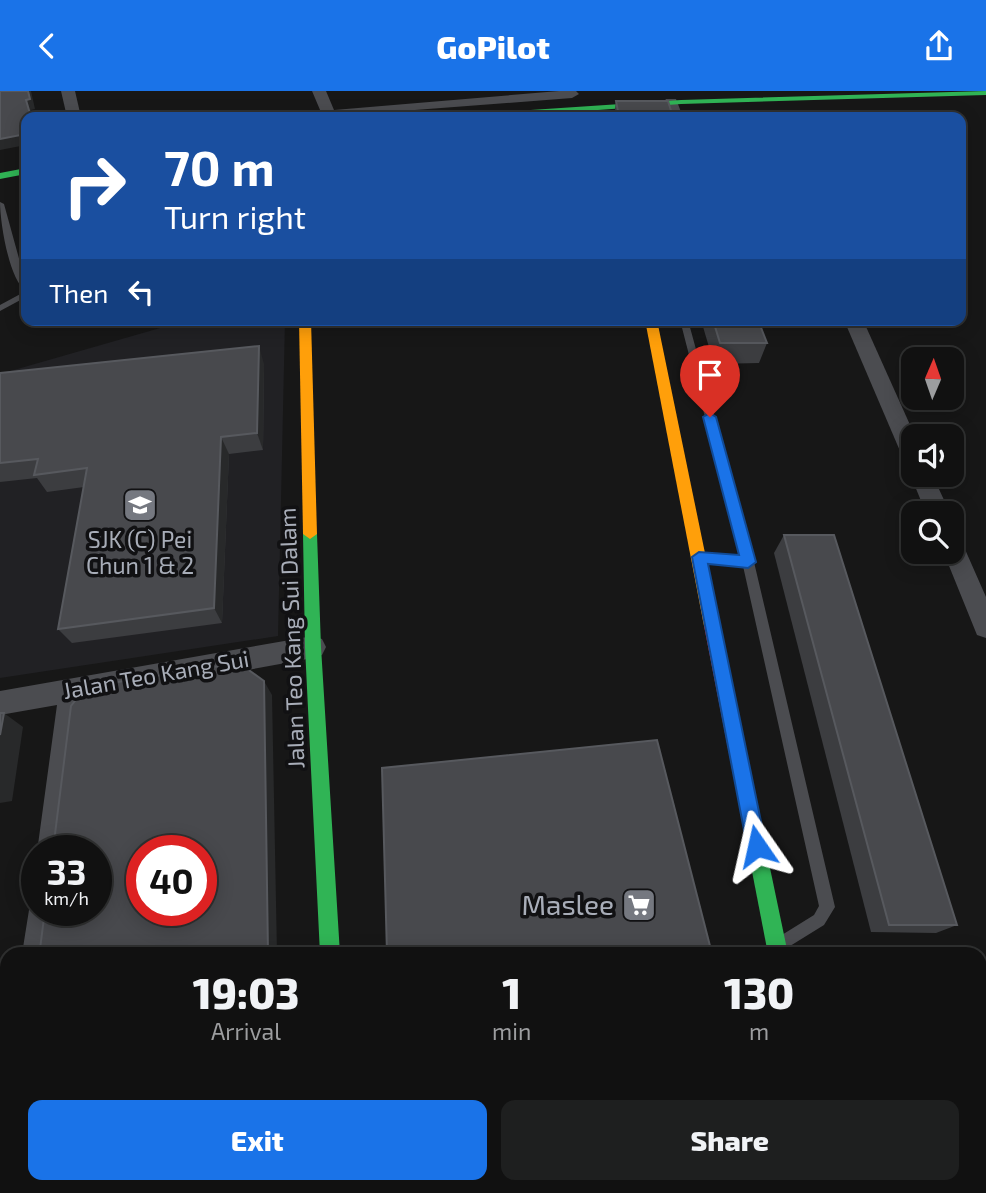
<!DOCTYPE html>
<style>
body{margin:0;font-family:"Exo 2",sans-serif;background:#1e1f1f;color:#f1f3f6;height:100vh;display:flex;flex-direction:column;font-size:26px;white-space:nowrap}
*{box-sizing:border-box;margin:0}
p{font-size:23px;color:#9c9d9f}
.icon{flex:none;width:38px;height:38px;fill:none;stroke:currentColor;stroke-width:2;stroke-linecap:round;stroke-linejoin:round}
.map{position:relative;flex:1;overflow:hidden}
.panel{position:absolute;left:0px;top:856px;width:987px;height:247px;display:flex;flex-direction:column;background:#111;border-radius:21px 21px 0 0;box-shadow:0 4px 18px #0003,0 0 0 2px #303131}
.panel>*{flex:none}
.hud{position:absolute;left:21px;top:21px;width:945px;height:214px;border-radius:14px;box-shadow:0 4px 18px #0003,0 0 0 2px #303131;background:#1a4fa0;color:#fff;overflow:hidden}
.needle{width:46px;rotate:2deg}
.fabs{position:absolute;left:901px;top:256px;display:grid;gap:14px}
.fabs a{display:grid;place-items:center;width:63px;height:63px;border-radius:14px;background:#111;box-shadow:0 4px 18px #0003,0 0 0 2px #303131;font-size:35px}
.speed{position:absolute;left:21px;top:744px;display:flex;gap:14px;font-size:35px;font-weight:700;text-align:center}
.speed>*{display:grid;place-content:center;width:91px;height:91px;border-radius:50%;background:#111;box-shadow:0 4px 18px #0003,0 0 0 2px #303131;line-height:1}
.speed small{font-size:18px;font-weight:400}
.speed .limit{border:10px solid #d22;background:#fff;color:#111}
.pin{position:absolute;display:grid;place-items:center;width:60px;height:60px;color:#fff;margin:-72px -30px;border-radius:50% 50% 50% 0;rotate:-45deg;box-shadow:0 0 7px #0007}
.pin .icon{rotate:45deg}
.me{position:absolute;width:77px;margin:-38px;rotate:349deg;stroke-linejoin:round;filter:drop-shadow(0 0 5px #0008)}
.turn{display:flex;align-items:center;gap:24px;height:147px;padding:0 28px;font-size:32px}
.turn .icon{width:91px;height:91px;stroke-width:2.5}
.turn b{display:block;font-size:49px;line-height:60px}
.then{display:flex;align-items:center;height:66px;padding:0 28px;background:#0003;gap:14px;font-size:26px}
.eta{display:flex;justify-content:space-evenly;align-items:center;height:119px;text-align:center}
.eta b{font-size:42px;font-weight:800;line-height:49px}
.action{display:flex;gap:14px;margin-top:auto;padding:14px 28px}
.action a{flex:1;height:80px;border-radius:14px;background:#1a73e8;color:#fff;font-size:28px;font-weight:800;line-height:80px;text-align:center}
.action a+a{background:#1e1f1f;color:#f1f3f6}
header{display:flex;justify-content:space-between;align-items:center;height:91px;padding:0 28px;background:#1a73e8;color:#fff;font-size:32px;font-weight:800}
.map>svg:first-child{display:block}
.built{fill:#212124}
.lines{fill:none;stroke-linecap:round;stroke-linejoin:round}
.lane{fill:#4b4c50;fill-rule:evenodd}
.street{fill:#4b4c50;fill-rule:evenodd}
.fast{fill:#30b455;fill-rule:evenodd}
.slow{fill:#ff9f0a;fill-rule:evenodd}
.jam{fill:#e5322d;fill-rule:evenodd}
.wall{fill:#3c3d40}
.shaded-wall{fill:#28292a}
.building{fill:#48494d;stroke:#57595e;stroke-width:2;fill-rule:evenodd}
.route{fill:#1a73e8;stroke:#114b97;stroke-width:2}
.labels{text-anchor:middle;stroke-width:7;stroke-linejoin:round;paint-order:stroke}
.poi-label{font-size:23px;fill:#a8adb8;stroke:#111113}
.street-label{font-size:23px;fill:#a8adb8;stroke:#111113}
.near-poi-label{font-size:28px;fill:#a8adb8;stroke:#111113;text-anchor:end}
</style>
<header><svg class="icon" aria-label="back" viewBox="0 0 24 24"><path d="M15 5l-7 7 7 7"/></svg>GoPilot<svg class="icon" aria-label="share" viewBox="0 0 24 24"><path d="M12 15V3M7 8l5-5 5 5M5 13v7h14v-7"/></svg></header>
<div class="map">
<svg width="986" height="1102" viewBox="0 0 986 1102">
<rect width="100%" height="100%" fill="#171717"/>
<!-- built -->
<path class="built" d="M 188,229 L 285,229 L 278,545 L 0,587 L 0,283 Z"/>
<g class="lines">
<!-- lane -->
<g class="lane">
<path d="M 0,111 L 4,113 L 26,193 L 26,206 L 0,220 L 0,214 L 26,200 C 9,189 0,131 0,111 Z"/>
<path d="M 479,229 L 475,232 L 445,233 L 441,230 Z"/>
<path d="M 680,229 L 688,229 L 754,471 L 835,816 L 824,834 L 782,860 L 777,857 L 774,852 L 777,847 L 814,824 L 819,815 L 743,475 L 700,470 L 694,466 L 700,462 L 741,466 Z"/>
</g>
<!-- street -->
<g class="street">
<path d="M 61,0 L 75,0 L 81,26 L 67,26 Z"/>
<path d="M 312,0 L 326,0 L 334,19 L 559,0 L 576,0 L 579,3 L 572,7 L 323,26 Z"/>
<path d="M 666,8 L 676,8 L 683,26 L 669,26 L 664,11 Z"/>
<path d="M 844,229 L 863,229 L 915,345 L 914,375 L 906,373 L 903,367 Z"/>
<path d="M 914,377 L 914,383 L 932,383 L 950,422 L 926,422 L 910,383 Z"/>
<path d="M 952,445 L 960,447 L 986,506 L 986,547 L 977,544 L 943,460 L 952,460 Z"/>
<path d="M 313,545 L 322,548 L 326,556 L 322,564 L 313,567 L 85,609 L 68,760 L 37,761 L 57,614 L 0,624 L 0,600 Z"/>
<path d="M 37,806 L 37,819 L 61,819 L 56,863 L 22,863 L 29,819 Z"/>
<path d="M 986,937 L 986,973 L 980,974 L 980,938 Z"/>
<path d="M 7,1032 L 7,1070 L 0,1073 L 0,1035 Z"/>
</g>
<!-- fast -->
<g class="fast">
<path d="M 986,0 L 986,4 L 681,13 L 502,26 L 466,26 L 470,23 L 681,9 Z"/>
<path d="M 26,77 L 26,83 L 0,88 L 0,82 Z"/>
<path d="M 310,438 L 317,443 L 321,556 L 340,863 L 320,863 L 305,556 L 303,443 Z"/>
<path d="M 752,725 L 758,728 L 761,734 L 788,863 L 768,863 L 743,734 L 746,728 Z"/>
<path d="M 323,1096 L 346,1096 L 347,1102 L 323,1102 Z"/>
</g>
<!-- slow -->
<g class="slow">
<path d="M 299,229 L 311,229 L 317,443 L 310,448 L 303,443 Z"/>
<path d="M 645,229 L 657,229 L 720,535 L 717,540 L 707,540 L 704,535 Z"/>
</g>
<!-- jam -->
<path class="jam" d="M 712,529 L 717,530 L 720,535 L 761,734 L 758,740 L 752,743 L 746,740 L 743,734 L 704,535 L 707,530 Z"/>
</g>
<!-- wall -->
<g class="wall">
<path d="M 616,10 L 673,26 L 614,26 Z"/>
<path d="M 701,229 L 758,229 L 767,252 L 759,272 L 714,273 Z"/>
<path d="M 264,273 L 263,359 L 229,363 L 222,532 L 72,552 L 58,538 L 84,396 L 47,401 L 37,387 L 0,391 L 0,282 Z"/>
<path d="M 784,444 L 957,834 L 936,842 L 871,841 L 774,462 Z"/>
<path d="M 710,855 L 702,860 L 683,863 L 387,863 Z"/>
</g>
<!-- shaded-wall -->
<g class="shaded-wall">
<path d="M 28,0 L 31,0 L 35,18 L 31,19 L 33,26 L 31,26 L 26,9 Z"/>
<path d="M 26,43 L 26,54 L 0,59 L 0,48 Z"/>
<path d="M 259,255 L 264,273 L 263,359 L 257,342 Z"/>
<path d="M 221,346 L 229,363 L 222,532 L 214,517 Z"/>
<path d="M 264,590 L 272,604 L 277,863 L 268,863 Z"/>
<path d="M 4,622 L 23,636 L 12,710 L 0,712 L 0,644 Z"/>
<path d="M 258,1096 L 268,1096 L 268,1101 L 265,1102 L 258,1102 Z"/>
</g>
<!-- building -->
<g class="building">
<path d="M 0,0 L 28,0 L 30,8 L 26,9 L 31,26 L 26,26 L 26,43 L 0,48 Z"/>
<path d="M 616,10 L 668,10 L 673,26 L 619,26 Z"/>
<path d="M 713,229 L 758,229 L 767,252 L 720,252 Z"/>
<path d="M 259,255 L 257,342 L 221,346 L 214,517 L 58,538 L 87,377 L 34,384 L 38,368 L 0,372 L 0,282 Z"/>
<path d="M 784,444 L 834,444 L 957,834 L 889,834 Z"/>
<path d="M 239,572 L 264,590 L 268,863 L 30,863 L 30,860 L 40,858 L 45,819 L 96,819 L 96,760 L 45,760 L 46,754 L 54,751 L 71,615 L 86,596 ZM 142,760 L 201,760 L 201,819 L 142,819 Z"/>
<path d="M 0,622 L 4,622 L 0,644 Z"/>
<path d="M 657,649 L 710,855 L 649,863 L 387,863 L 382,677 Z"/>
<path d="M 980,1013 L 986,1013 L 986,1102 L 415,1102 L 415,1096 L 980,1096 Z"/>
<path d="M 7,1091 L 7,1096 L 258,1096 L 258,1102 L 0,1102 L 0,1094 Z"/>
</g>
<!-- route -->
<path class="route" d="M 710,322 L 716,326 L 756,471 L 748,477 L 708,473 L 766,755 L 763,762 L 757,765 L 750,762 L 747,755 L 692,466 L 699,461 L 739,464 L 703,326 Z"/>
<!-- icons -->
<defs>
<g id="school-square" transform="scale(1.75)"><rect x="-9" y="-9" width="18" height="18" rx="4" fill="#757880" stroke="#111113"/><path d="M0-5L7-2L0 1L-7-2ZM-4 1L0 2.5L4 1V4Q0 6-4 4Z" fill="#fff"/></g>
<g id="supermarket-square" transform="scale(1.75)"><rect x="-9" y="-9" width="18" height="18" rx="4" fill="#757880" stroke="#111113"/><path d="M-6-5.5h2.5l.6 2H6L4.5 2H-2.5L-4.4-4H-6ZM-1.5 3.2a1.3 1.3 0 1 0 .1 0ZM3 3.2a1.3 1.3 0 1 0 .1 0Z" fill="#fff"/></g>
</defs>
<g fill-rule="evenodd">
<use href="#school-square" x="140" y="414"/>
<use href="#supermarket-square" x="639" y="814"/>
</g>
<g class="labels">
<!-- poi labels -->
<g class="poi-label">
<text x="140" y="457">SJK (C) Pei<tspan x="140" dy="26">Chun 1 &amp; 2</tspan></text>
</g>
<!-- street labels -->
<g class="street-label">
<text transform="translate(292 547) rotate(-92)" y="8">Jalan Teo Kang Sui Dalam</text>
<text transform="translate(156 584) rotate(-10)" y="8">Jalan Teo Kang Sui</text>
</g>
<!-- near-poi labels -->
<g class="near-poi-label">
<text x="614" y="824">Maslee</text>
</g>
</g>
</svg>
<div class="fabs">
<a><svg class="needle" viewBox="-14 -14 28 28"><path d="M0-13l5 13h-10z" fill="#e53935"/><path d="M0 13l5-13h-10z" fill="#9c9d9f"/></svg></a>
<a><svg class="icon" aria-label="sound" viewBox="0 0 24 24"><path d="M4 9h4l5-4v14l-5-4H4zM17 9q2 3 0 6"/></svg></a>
<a><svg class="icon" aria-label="search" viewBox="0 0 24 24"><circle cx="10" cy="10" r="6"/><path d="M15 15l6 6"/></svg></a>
</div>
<div class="speed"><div>33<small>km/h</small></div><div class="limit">40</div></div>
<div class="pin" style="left:710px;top:326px;background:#d93025"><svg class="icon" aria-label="arrive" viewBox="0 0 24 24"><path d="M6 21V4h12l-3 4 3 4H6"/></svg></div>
<svg class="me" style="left:757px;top:755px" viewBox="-20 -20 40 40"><path d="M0-17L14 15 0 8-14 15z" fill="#1a73e8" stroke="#fff" stroke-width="4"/></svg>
<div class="hud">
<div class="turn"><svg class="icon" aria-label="right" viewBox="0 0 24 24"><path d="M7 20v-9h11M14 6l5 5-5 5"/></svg><div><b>70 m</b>Turn right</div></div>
<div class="then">Then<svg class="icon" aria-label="left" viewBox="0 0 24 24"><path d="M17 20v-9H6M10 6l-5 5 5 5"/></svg></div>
</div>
<section class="panel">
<div class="eta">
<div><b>19:03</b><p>Arrival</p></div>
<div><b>1</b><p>min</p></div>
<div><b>130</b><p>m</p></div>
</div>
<div class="action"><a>Exit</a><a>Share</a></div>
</section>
</div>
